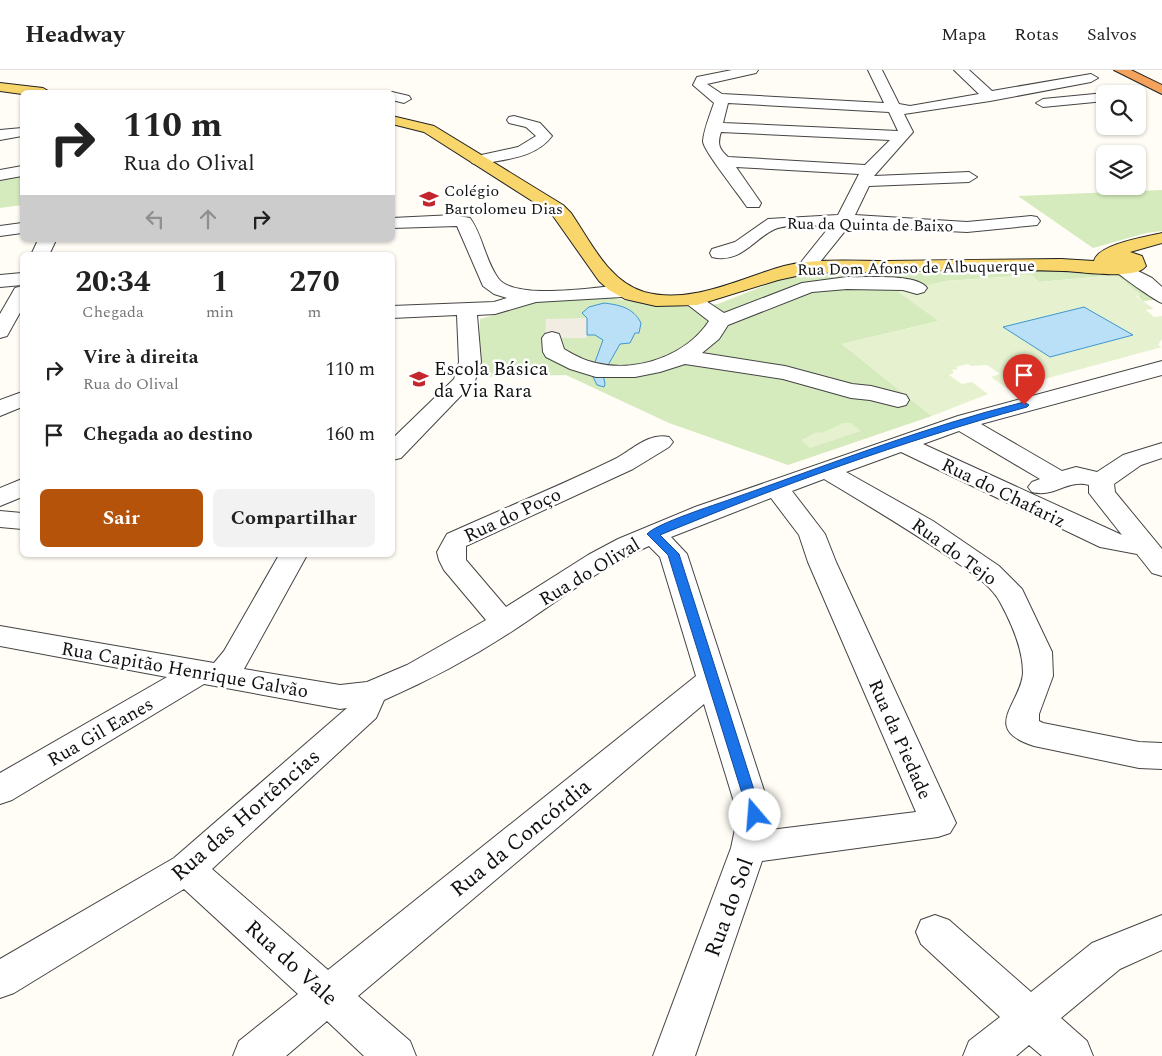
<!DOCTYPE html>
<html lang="pt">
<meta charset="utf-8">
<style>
body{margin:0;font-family:Spectral,serif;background:#f2f2f2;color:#222;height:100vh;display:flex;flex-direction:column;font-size:19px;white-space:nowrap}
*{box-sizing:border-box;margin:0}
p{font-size:16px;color:#767676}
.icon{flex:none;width:28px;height:28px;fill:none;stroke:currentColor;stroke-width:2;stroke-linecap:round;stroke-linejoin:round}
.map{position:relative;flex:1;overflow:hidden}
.drawer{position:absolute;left:20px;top:182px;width:375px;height:305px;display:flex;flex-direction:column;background:#fff;border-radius:8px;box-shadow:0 1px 4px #0004}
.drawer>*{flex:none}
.top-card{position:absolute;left:20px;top:20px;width:375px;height:152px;border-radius:8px;box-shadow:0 1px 4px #0004;background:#fff;color:#222;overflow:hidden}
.tools{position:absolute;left:1096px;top:15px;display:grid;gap:10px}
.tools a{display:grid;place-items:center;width:50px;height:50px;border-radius:8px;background:#fff;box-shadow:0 1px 4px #0004;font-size:25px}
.pin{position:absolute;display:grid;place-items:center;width:42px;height:42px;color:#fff;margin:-51px -21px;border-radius:50% 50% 50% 0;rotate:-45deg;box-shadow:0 0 5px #0007}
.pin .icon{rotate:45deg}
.me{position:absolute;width:55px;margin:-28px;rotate:342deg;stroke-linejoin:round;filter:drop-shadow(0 0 4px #0008)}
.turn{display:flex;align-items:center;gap:18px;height:105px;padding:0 20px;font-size:22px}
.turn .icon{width:65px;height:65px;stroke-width:2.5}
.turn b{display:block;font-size:35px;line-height:42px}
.lanes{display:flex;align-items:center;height:48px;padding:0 20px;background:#0003;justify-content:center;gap:25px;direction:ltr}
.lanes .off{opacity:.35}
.eta{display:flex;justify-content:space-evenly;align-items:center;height:85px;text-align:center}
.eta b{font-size:30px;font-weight:700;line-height:35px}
.cta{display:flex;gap:10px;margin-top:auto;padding:10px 20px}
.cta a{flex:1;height:58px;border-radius:8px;background:#b45309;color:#fff;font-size:20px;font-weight:700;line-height:58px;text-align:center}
.cta a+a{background:#f2f2f2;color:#222}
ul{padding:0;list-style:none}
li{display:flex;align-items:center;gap:15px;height:65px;padding:0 20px}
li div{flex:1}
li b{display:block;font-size:19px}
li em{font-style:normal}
header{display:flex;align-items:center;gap:30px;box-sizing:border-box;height:70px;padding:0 25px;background:#fff;border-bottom:1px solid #e0e0e0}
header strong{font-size:24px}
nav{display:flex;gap:28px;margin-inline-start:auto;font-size:18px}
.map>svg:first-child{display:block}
.green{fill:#d5ebbd}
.pitch{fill:#e6f2cf}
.plaza{fill:#f1ede2}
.water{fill:#b9e0f7;stroke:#3f96cf}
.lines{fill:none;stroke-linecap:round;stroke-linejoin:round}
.minor-casing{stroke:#444;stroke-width:2}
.major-casing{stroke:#222;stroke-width:2}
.highway-casing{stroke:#222;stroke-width:2}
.minor{fill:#fff;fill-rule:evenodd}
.major{fill:#f9d66b;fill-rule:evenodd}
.highway{fill:#f5a25d;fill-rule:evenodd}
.route{fill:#1a73e8;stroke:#114b97}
.labels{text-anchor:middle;stroke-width:5;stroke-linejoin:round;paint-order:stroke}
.far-poi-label{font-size:16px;fill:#111;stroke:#fff;text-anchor:start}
.far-street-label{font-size:16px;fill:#111;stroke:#fff}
.poi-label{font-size:19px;fill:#111;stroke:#fff;text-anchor:start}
.street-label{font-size:19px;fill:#111;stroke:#fff}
.near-street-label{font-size:22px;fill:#111;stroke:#fff}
</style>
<header>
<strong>Headway</strong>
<nav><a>Mapa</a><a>Rotas</a><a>Salvos</a></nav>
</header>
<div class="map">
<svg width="1162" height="986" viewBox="0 0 1162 986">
<rect width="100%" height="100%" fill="#fffdf5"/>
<!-- green -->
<g class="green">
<path d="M 22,104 L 22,135 L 0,138 L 0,107 Z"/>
<path d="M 1162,120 L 1162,161 L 1146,163 L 1093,178 L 1018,126 Z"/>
<path d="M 1063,201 L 1117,203 L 1125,206 L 1154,230 L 1143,231 L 1117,205 L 1039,212 L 1031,205 L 946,211 L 899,222 L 939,251 L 842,274 L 932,346 L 788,395 L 669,353 L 566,305 L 477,307 L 480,249 L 549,229 L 600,225 L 627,231 L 689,237 L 718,234 L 789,206 L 807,204 Z"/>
</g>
<!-- pitch -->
<g class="pitch">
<path d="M 1031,205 L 1039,212 L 1117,205 L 1141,225 L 1136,226 L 1154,239 L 1146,240 L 1154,247 L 1162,246 L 1162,269 L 1158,275 L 1162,277 L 1008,319 L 991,307 L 1000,304 L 987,295 L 971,296 L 968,294 L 956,297 L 958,299 L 952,300 L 954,303 L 949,305 L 962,314 L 972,312 L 988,324 L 932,346 L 842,274 L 939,251 L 898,222 L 946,211 Z"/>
<path d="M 843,353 L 851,353 L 861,361 L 810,378 L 801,370 L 817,362 L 822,363 Z"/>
</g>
<!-- plaza -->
<path class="plaza" d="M 587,248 L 587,268 L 545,268 L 546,249 Z"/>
<!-- water -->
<g class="water">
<path d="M 604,233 C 619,235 633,237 641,253 L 639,263 L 635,263 L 630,273 L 620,274 L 603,304 L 605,314 L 604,317 L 597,315 L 591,303 L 603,270 L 595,265 L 587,265 L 587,248 L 582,243 L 589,237 Z"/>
<path d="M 1084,237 L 1133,265 L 1050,287 L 1003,257 Z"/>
</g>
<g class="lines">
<!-- minor casing -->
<g class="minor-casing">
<g id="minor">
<path d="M 732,0 L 758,0 L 756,3 L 707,14 L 722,24 L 884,33 L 868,0 L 882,0 L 899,34 L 910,36 L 979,24 L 954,0 L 969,0 L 992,21 L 1091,4 L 1098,8 L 1091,12 L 990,31 L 904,44 L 913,62 L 874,106 L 969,102 L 977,107 L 969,112 L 869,116 L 855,145 L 967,152 L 1031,146 L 1037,147 L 1040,151 L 1037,155 L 967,162 L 849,156 L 820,192 L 817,201 L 803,201 L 801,197 L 802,191 L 830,156 C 816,156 787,154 775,159 C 753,169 741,194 712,187 L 710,183 L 712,179 L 735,172 L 768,149 L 838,145 L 859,104 L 736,97 L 761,133 L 759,137 L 747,137 C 740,126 702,79 703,71 C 704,59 710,45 714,33 L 693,15 L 697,7 ZM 728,33 L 889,42 L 898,61 L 723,53 ZM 721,62 L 890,70 L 865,95 L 728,87 C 719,79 717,74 721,62 Z"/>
<path d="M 389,22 L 392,22 L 409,26 L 411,29 L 404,33 L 392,30 L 392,22 Z"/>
<path d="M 1105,23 L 1109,24 L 1105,24 L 1105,31 L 1043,37 L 1036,33 L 1043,29 Z"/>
<path d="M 514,46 L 540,53 L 552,66 C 535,89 503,89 478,95 L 472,93 L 470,90 L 472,87 L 518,77 L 536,66 L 526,57 L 509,53 L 507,50 L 509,47 Z"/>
<path d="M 22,58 L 22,66 L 0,70 L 0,60 Z"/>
<path d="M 22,96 L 22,106 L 0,110 L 0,100 Z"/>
<path d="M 454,145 L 470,148 C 483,166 485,190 498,208 C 514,231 596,217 622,215 L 629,217 L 632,221 L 629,225 L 622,227 L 536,232 L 495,244 L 477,245 L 481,292 L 475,311 L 401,388 L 392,390 L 392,369 L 454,309 L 459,292 L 457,245 L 392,248 L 392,236 L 494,232 L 507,228 L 494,224 L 483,216 L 457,156 L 392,158 L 392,148 Z"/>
<path d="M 22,153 L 22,163 L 0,166 L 0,156 Z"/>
<path d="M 38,170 L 56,170 L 49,185 L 31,185 Z"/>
<path d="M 1122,193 L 1152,208 L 1162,217 L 1162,233 C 1157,232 1116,203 1113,199 L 1115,195 Z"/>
<path d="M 22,203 L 22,215 L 0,217 L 0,205 Z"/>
<path d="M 847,207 C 865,208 917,203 927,218 L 924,222 L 917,224 L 903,220 L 847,219 L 812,222 L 728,255 L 719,269 L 702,283 L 785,296 L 852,314 L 871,316 L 906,325 L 909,330 L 906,335 L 898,337 L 870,330 L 851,328 L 783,309 L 685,294 L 660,302 L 635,307 L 596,307 L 570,299 L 546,287 L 543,282 L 542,268 L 545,264 L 552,262 L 559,264 L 564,279 C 574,285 585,291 596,293 C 636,303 686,286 709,251 L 683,231 L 686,227 L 700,227 L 724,243 L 802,213 Z"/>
<path d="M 22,216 L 22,239 L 7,266 L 0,268 L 0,244 L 15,218 Z"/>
<path d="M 1162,291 L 1162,305 L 981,354 L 1062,401 L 1076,397 L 1097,402 L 1123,385 L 1162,373 L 1162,388 L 1141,395 L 1114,414 L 1115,422 L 1162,479 L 1162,506 L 1152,503 L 1137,484 L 1100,477 L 901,382 L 846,402 L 933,451 L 999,496 L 1022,519 L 1052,582 L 1053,606 L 1039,644 L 1039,651 L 1043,653 L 1139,672 L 1162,673 L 1162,699 L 1139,698 L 1034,676 C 980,659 1021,634 1023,603 C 1023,579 1012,554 1000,532 C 991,515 971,503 956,492 C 913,462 869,436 824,409 L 792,421 L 825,464 L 836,492 L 956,753 L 950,763 L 938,767 L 762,791 L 695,986 L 653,986 L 731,778 L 738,745 L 704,634 L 358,926 L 410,971 L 416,986 L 364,986 L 327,951 L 286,986 L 233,986 L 239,971 L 298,924 L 184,819 L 14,923 L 0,928 L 0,889 L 174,788 L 347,638 L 340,639 L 204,614 L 12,730 L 0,734 L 0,703 L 167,607 L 0,576 L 0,556 L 214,593 L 224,581 L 279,485 L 307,485 L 244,599 L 340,615 L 367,612 L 407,595 L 486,550 L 444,500 L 439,490 L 437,482 L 447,464 C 502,439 560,416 615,389 C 632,380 649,362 669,367 L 673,372 L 669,377 L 633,399 L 466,476 L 466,490 L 506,537 L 588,485 L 618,469 L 695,437 L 958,346 ZM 959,361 L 1040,409 L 1032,412 L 1028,417 L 1032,422 C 1055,428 1066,409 1089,415 L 1089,423 L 1122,465 L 923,374 ZM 771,428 L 799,465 L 808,492 L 916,742 L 770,760 L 772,745 L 687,484 L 671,467 ZM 649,476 L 660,487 L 696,606 L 328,900 L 212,799 L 376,648 L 384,630 C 430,610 473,587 514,560 C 558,531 601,497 649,476 Z"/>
<path d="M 22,322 L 22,337 L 0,346 L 0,330 Z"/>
<path d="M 22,409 L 22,427 L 0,436 L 0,418 Z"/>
<path d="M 0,441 L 22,443 L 22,459 L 0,457 Z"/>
<path d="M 935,845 L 949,850 L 1031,922 L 1092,873 L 1162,845 L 1162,880 L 1120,899 L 1061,948 L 1087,971 L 1093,986 L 1042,986 L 1029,975 L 1016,986 L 963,986 L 969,971 L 1000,947 L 921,874 L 916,862 L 921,850 Z"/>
</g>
</g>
<!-- major casing -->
<g class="major-casing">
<g id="major">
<path d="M 0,13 L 43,18 L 50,22 L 22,24 L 0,21 Z"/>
<path d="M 392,46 L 434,56 L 563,135 L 571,143 C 591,172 608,211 644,222 C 692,235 740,208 784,196 C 817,188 853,191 886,191 C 945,190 1003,190 1061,189 L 1094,191 C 1098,174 1146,167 1162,163 L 1162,173 L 1130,182 L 1142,186 L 1146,196 C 1136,211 1080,201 1062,201 C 978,198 894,202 810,203 L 778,210 L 697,235 L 656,236 L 625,229 L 609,220 L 599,211 L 551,143 L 424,62 L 392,54 Z"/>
</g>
</g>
<!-- highway casing -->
<g class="highway-casing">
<path id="highway" d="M 1114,0 L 1131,0 L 1162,15 L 1162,24 Z"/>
</g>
<!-- minor -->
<use href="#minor" class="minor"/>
<!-- major -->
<use href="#major" class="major"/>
<!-- highway -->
<use href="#highway" class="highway"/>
</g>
<!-- route -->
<path class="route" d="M 1024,332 L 1029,335 L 1027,337 C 903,371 779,416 660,465 L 679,484 L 762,745 L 760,749 L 750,749 L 668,485 L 647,464 C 657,453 715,435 731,429 C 828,395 924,357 1024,332 Z"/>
<!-- icons -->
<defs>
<g id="school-bare" transform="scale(1.5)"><path d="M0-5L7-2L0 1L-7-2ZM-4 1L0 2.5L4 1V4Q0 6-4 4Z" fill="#c4262e" stroke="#fff" stroke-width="2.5" paint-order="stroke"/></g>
</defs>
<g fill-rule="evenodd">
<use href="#school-bare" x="429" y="129"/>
<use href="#school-bare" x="419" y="309"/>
</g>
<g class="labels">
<!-- far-poi labels -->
<g class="far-poi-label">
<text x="444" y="126">Colégio<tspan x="444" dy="18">Bartolomeu Dias</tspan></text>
</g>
<!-- far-street labels -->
<g class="far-street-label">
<text transform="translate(870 154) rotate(1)" y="6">Rua da Quinta de Baixo</text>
<text transform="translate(916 197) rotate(-1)" y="6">Rua Dom Afonso de Albuquerque</text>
</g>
<!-- poi labels -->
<g class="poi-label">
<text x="434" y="305">Escola Básica<tspan x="434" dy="22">da Via Rara</tspan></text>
</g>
<!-- street labels -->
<g class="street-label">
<text transform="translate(1004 422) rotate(26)" y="7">Rua do Chafariz</text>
<text transform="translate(512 444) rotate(-25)" y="7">Rua do Poço</text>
<text transform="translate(955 481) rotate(36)" y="7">Rua do Tejo</text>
<text transform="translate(589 501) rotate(-31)" y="7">Rua do Olival</text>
<text transform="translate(185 599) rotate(10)" y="7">Rua Capitão Henrique Galvão</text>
<text transform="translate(100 661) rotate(-30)" y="7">Rua Gil Eanes</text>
<text transform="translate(901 669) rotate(66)" y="7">Rua da Piedade</text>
</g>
<!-- near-street labels -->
<g class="near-street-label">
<text transform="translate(245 744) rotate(-41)" y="8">Rua das Hortências</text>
<text transform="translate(520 767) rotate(-39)" y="8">Rua da Concórdia</text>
<text transform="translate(728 837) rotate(-70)" y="8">Rua do Sol</text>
<text transform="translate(292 892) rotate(42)" y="8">Rua do Vale</text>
</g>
</g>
</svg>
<div class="tools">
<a><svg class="icon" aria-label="search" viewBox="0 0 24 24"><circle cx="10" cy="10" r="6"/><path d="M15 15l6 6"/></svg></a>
<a><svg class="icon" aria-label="layers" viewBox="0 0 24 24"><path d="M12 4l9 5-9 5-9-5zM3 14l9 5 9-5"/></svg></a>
</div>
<div class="pin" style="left:1024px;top:335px;background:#d93025"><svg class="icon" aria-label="arrive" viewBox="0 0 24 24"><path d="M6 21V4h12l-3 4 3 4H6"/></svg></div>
<svg class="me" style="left:755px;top:745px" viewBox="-20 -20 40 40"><circle r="19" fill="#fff"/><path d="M0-13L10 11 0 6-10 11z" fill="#1a73e8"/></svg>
<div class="top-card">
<div class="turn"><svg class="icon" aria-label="right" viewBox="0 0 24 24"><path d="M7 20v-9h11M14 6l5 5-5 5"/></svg><div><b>110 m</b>Rua do Olival</div></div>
<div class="lanes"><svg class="icon off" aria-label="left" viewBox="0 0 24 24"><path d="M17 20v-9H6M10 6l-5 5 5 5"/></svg><svg class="icon off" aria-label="ahead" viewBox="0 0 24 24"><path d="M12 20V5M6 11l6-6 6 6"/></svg><svg class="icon" aria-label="right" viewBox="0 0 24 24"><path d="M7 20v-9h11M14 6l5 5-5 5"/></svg></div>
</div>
<section class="drawer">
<div class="eta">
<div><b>20:34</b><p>Chegada</p></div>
<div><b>1</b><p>min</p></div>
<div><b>270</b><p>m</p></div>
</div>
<ul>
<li><svg class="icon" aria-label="right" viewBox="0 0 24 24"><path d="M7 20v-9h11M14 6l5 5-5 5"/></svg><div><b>Vire à direita</b><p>Rua do Olival</p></div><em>110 m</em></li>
<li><svg class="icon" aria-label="arrive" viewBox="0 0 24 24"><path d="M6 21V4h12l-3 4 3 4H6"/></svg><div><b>Chegada ao destino</b></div><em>160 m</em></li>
</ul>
<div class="cta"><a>Sair</a><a>Compartilhar</a></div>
</section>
</div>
